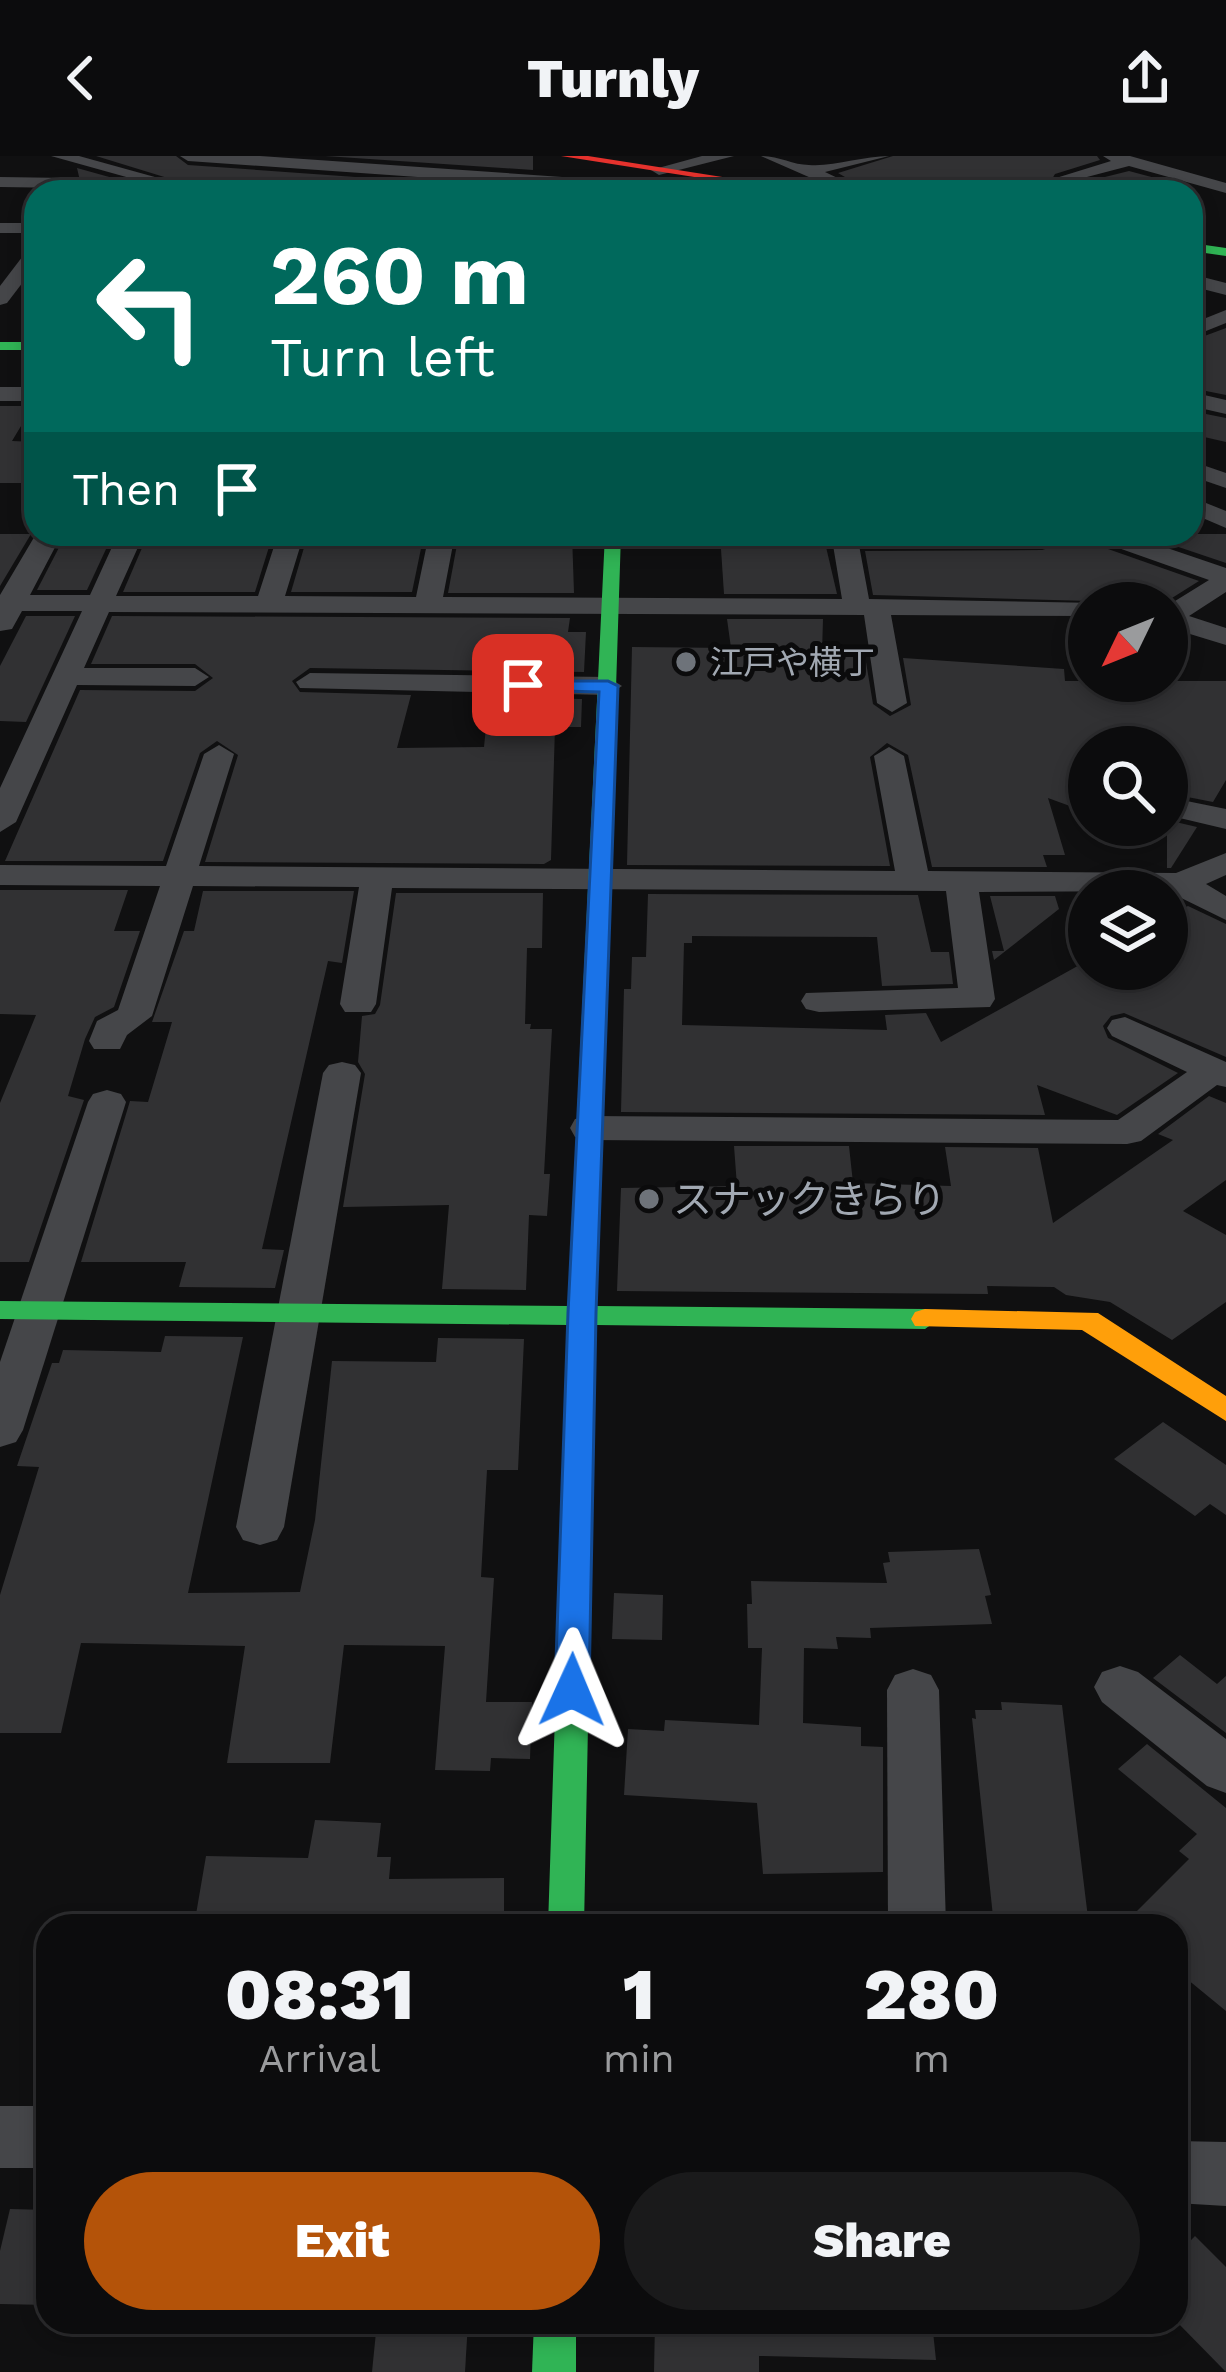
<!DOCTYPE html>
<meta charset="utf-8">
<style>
body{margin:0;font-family:"Work Sans","Noto Sans JP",sans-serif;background:#1a1a1b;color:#f1f3f6;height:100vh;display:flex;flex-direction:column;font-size:45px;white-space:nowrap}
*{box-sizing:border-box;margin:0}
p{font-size:39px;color:#9a9b9d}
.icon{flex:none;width:66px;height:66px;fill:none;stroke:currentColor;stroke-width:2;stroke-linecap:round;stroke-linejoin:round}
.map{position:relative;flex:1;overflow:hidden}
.sheet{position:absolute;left:36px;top:1758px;width:1152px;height:420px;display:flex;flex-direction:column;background:#0c0c0d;border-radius:36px;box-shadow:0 6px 18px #0003,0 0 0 3px #2c2c2e}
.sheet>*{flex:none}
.banner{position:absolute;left:24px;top:24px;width:1179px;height:366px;border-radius:36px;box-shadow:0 6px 18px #0003,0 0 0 3px #2c2c2e;background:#00695c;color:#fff;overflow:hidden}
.needle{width:78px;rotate:227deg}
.fabs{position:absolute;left:1068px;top:426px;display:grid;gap:24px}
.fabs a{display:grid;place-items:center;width:120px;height:120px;border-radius:50%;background:#0c0c0d;box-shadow:0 6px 18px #0003,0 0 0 3px #2c2c2e;font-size:60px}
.pin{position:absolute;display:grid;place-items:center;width:102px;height:102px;color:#fff;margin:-51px;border-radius:24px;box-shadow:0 6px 18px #0006}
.me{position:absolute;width:132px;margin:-66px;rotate:1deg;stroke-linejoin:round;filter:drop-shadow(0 0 9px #0008)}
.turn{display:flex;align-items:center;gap:42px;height:252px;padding:0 48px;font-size:54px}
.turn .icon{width:156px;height:156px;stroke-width:2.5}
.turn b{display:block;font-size:84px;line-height:102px}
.then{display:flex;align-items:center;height:114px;padding:0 48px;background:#0003;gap:24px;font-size:45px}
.eta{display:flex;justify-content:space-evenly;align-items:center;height:204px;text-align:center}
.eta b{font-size:72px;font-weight:800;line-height:84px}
.primary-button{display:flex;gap:24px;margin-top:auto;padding:24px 48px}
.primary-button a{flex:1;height:138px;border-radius:72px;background:#b45309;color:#fff;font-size:48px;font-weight:800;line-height:138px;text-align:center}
.primary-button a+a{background:#1a1a1b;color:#f1f3f6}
header{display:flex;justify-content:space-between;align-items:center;height:156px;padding:0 48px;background:#0c0c0d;font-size:54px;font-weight:800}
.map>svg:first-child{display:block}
.building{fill:#313133}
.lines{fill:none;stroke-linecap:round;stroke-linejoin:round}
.street{fill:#454649;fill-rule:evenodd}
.fast{fill:#30b455;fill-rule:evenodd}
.slow{fill:#ff9f0a;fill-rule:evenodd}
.jam{fill:#e5322d;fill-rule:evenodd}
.route{fill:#1a73e8;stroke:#114b97;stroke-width:3}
.poi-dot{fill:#6e737a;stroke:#0b0b0c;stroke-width:4.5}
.labels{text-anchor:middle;stroke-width:10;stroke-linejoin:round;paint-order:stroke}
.far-poi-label{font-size:33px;fill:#a1a8b2;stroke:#0b0b0c;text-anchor:start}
.poi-label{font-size:39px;fill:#a1a8b2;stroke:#0b0b0c;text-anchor:start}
</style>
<header><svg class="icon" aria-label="back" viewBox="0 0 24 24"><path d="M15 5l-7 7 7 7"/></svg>Turnly<svg class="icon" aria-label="share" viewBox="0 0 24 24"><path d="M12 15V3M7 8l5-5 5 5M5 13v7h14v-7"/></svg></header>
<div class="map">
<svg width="1226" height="2216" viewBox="0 0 1226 2216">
<rect width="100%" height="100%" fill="#101011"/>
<!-- building -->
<g class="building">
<path d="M 96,0 L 176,0 L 188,9 L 509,32 L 213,36 Z"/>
<path d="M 325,0 L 533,0 L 533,14 Z"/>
<path d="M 893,0 L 1097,0 L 1100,4 L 1055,18 L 1052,23 L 1065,31 L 1129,15 L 1185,30 L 1185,36 L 871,36 L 838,17 Z"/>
<path d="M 77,12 L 163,36 L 76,36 L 81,29 Z"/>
<path d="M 1226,172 L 1226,239 L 1191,232 L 1191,185 Z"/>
<path d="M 0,250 L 33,250 L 12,285 L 36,286 L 36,327 L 0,327 Z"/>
<path d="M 1191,255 L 1226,262 L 1226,286 L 1191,278 Z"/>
<path d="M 0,378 L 31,378 L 0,430 Z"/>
<path d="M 66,378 L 113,378 L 87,434 L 37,434 Z"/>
<path d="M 148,378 L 273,378 L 255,436 L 123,436 Z"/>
<path d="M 308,378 L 424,378 L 412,436 L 291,436 Z"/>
<path d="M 459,378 L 572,378 L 574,437 L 448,437 Z"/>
<path d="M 720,378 L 823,378 L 837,438 L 724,438 Z"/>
<path d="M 1056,378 L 1085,378 L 1091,387 L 1199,425 L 1164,447 L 873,439 L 865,395 L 1042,394 L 1052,391 Z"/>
<path d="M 1140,378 L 1226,378 L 1226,407 Z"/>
<path d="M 26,460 L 75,460 L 26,566 L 0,565 L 0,510 Z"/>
<path d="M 112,460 L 570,462 L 568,476 L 586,476 L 584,516 L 310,512 L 292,525 L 300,536 L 411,539 L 397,592 L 484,591 L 489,541 L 582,543 L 581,571 L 555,571 L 551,704 L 544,708 L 205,706 L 238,599 L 217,585 L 200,597 L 163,705 L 5,705 L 80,534 L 195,535 L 213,522 L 195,508 L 91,508 Z"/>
<path d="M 727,463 L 823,463 L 822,497 L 865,500 L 873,548 L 890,560 L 911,549 L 903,502 L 1064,513 L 1065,525 L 1226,525 L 1226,624 L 1213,646 L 1167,637 L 1167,591 L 1089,591 L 1089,606 L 1067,618 L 1089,633 L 1089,657 L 1048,642 L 1065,699 L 1043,699 L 1047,711 L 932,711 L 908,599 L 887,587 L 870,601 L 890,710 L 627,709 L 632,491 L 731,492 Z"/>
<path d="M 1167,664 L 1197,671 L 1171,712 L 1167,712 Z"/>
<path d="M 0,734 L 128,734 L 114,775 L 140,775 L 114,851 L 95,861 L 85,883 L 68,940 L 84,944 L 29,1106 L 0,1106 L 0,947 L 36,859 L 0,858 Z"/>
<path d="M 203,735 L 354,735 L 342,807 L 328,805 L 262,1093 L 284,1094 L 275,1132 L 179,1131 L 186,1106 L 81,1106 L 130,945 L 148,946 L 172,866 L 152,866 L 184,775 L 194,775 Z"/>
<path d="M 396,737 L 543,737 L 542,792 L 527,792 L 525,868 L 531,868 L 530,873 L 552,873 L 544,1018 L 550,1018 L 547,1060 L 529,1059 L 526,1134 L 442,1133 L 449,1049 L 343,1051 L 365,918 L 358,906 L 362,860 L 375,858 L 380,849 Z"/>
<path d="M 648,738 L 918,739 L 931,796 L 949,796 L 953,828 L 882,830 L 877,781 L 692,780 L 692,787 L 684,787 L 682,869 L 887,874 L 885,859 L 926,857 L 941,886 L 1083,807 L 1089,813 L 1167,813 L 1167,759 L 1188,750 L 1226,768 L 1226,901 L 1124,857 L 1111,860 L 1103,870 L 1108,882 L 1178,917 L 1117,959 L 1037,929 L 1045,959 L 621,956 L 624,833 L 631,833 L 632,801 L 646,801 Z"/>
<path d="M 990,740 L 1055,740 L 1059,753 L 994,804 L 992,795 L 1004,795 Z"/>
<path d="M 1209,940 L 1226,947 L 1226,1024 L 1183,1055 L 1226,1079 L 1226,1146 L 1172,1184 L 1110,1146 L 1066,1139 L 1054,1131 L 987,1130 L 988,1138 L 617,1135 L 621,1032 L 737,1030 L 734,990 L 849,990 L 853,1027 L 951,1030 L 945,991 L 1038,992 L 1053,1067 L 1173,984 L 1158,978 Z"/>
<path d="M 165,1180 L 243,1181 L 188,1437 L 300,1436 L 315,1364 L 332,1205 L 436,1206 L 438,1182 L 524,1183 L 518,1314 L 487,1314 L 481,1421 L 494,1422 L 486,1546 L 532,1546 L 530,1603 L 491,1602 L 490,1615 L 435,1614 L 445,1490 L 344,1489 L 330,1607 L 227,1607 L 245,1490 L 81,1487 L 61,1577 L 0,1577 L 0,1439 L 39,1311 L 17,1310 L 52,1207 L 59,1207 L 63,1194 L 161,1196 Z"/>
<path d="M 1163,1266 L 1226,1309 L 1226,1359 L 1210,1348 L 1195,1360 L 1114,1303 Z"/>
<path d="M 979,1393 L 991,1439 L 985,1440 L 992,1468 L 870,1472 L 871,1482 L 836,1481 L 838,1493 L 804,1492 L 803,1567 L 861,1571 L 861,1590 L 883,1591 L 883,1716 L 763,1718 L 757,1647 L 624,1639 L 628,1573 L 664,1575 L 665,1564 L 759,1569 L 762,1492 L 748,1492 L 747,1448 L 752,1448 L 751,1425 L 887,1427 L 883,1407 L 890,1406 L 888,1396 Z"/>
<path d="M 614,1437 L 663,1439 L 662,1484 L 612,1483 Z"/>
<path d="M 1180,1499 L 1217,1528 L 1226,1520 L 1226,1577 L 1153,1522 Z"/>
<path d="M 1001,1546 L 1062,1549 L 1089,1770 L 994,1770 L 972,1562 L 976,1563 L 975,1554 L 1002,1554 Z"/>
<path d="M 1147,1588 L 1226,1652 L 1226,1855 L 1176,1814 L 1176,1770 L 1122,1770 L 1189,1703 L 1179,1695 L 1197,1678 L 1118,1613 Z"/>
<path d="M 315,1664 L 381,1667 L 377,1701 L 391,1701 L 389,1723 L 504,1722 L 504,1770 L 194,1770 L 206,1700 L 308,1702 Z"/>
<path d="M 10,2053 L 48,2054 L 48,2149 L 0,2148 L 0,2095 Z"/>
<path d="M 1195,2080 L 1226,2111 L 1226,2216 L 1176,2165 L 1176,2100 Z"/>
<path d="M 377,2166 L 468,2166 L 465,2216 L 372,2216 Z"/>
<path d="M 655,2166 L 932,2166 L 936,2204 L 759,2200 L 759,2216 L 654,2216 Z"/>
</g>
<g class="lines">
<!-- street -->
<g class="street">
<path d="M 51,0 L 79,0 L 209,36 L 180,36 Z"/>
<path d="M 180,0 L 260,0 L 707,31 L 716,36 L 633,36 L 188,5 Z"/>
<path d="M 702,0 L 734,0 L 659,19 L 651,14 Z"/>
<path d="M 761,0 C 779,0 793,9 809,9 C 833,11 863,0 889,0 L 825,16 L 867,36 L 843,36 Z"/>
<path d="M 1103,0 L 1130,0 L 1226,27 L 1226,37 L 1129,10 L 1064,27 L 1056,22 L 1111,5 Z"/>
<path d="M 0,21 L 68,22 L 77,27 L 68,32 L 0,31 Z"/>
<rect x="0" y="67" width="36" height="10"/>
<path d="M 36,90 L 36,109 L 7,147 L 0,149 L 0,130 L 29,92 Z"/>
<path d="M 1191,118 L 1226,127 L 1226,139 L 1191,130 Z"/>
<path d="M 1226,154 L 1226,167 L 1191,181 L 1191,168 Z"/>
<rect x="0" y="231" width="36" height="14"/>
<path d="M 1191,236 L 1226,244 L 1226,258 L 1191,250 Z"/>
<path d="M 1191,305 L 1226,317 L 1226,332 L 1191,320 Z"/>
<path d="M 1191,341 L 1226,355 L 1226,372 L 1191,357 Z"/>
<path d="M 36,378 L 62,378 L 30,439 L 90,439 L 118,378 L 144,378 L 116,440 L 258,440 L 278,378 L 304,378 L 285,440 L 416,441 L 429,378 L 455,378 L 443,441 L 842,443 L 832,383 L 836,378 L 1052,378 L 1051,387 L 1042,390 L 859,389 L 869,443 L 1099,447 L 1089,447 L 1089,460 L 891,459 L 907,547 L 892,556 L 877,547 L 864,459 L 109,456 L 84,512 L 195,512 L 209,521 L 195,530 L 77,529 L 16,666 L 0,676 L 0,632 L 82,455 L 22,455 L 12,473 L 0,475 L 0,439 Z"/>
<path d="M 1089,378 L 1126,378 L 1226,412 L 1226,436 L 1189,460 L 1226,472 L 1226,489 L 1167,471 L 1167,450 L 1209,424 L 1093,383 Z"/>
<path d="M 310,517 L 608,521 L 622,530 L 608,539 L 300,532 L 296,526 Z"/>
<path d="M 219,589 L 234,598 L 199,710 L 895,715 L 874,600 L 889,591 L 904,600 L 928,715 L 1176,717 L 1226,697 L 1226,719 L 1206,728 L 1226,740 L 1226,764 L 1167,735 L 979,736 L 995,843 L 990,851 L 819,856 L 806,853 L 801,845 L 806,837 L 958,832 L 946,735 L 392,732 L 376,848 L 371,856 L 345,856 L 340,848 L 359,731 L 193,730 L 152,860 L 127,879 L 120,893 L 94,893 L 89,885 L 97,865 L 118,854 L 160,730 L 0,729 L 0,709 L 166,710 L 204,598 Z"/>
<path d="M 1086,610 L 1089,611 L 1089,629 L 1071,619 Z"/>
<path d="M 1167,641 L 1226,653 L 1226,673 L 1167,659 Z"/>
<path d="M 1125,861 L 1226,906 L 1226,931 L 1217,929 L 1141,985 L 1127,988 L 589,984 L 575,981 L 570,972 L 575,963 L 589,960 L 1118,964 L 1187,916 L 1112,880 L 1107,872 L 1112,864 Z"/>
<path d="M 342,906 L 355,909 L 361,917 L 284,1371 L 277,1384 L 260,1389 L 243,1384 L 236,1371 L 323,917 L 329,909 Z"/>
<path d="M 107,934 L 121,938 L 126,946 L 23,1274 L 16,1286 L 0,1291 L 0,1206 L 88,946 L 93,938 Z"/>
<path d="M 1120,1510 L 1138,1516 L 1226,1583 L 1226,1637 L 1207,1630 L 1102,1546 L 1094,1531 L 1102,1516 Z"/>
<path d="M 913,1513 L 931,1519 L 939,1534 L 946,1770 L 888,1770 L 887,1534 L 895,1519 Z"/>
<rect x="0" y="1950" width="48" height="62"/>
<path d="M 1176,1985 L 1226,1986 L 1226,2050 L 1176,2047 Z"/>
</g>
<!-- fast -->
<g class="fast">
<path d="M 1191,87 L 1226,92 L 1226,100 L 1191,95 Z"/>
<rect x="0" y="186" width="36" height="8"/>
<path d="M 605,378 L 621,378 L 596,1150 L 925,1153 L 939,1163 L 925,1173 L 596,1169 L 584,1770 L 548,1770 L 568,1169 L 0,1163 L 0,1145 L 568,1150 Z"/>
<path d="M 534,2166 L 576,2166 L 576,2216 L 532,2216 Z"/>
</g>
<!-- slow -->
<path class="slow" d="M 925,1153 L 1098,1157 L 1226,1240 L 1226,1265 L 1082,1174 L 915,1170 L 911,1163 L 915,1156 Z"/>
<!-- jam -->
<path class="jam" d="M 561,0 L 588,0 L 818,36 L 789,36 Z"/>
</g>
<!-- route -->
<path class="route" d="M 517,525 L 608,525 L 618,530 L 596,1157 L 589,1534 L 584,1544 L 572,1548 L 560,1544 L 555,1534 L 568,1157 L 599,536 L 523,534 L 517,533 Z"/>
<!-- markers -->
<g class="poi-dot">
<circle cx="686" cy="506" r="12"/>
<circle cx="649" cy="1043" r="12"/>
</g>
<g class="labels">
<!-- far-poi labels -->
<g class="far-poi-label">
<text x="710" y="518">江戸や横丁</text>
</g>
<!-- poi labels -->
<g class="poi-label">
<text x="673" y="1057">スナックきらり</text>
</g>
</g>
</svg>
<div class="fabs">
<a><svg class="needle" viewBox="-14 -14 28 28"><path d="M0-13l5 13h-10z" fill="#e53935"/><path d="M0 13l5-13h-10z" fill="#9a9b9d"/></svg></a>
<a><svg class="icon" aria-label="search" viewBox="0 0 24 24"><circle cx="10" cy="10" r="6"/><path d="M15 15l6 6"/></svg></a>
<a><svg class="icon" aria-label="layers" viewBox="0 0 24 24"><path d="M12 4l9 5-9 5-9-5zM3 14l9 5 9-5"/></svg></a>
</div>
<div class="pin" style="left:523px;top:529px;background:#d93025"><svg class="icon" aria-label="arrive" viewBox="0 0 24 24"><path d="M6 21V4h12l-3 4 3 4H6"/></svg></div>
<svg class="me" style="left:572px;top:1534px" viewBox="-20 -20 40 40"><path d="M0-17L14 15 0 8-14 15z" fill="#1a73e8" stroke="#fff" stroke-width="4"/></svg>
<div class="banner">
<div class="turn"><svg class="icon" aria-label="left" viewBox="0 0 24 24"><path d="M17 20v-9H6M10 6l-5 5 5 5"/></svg><div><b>260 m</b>Turn left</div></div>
<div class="then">Then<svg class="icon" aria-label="arrive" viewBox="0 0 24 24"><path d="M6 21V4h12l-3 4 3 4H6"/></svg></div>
</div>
<section class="sheet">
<div class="eta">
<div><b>08:31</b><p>Arrival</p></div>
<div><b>1</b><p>min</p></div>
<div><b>280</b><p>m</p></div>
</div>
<div class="primary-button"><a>Exit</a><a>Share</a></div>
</section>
</div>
